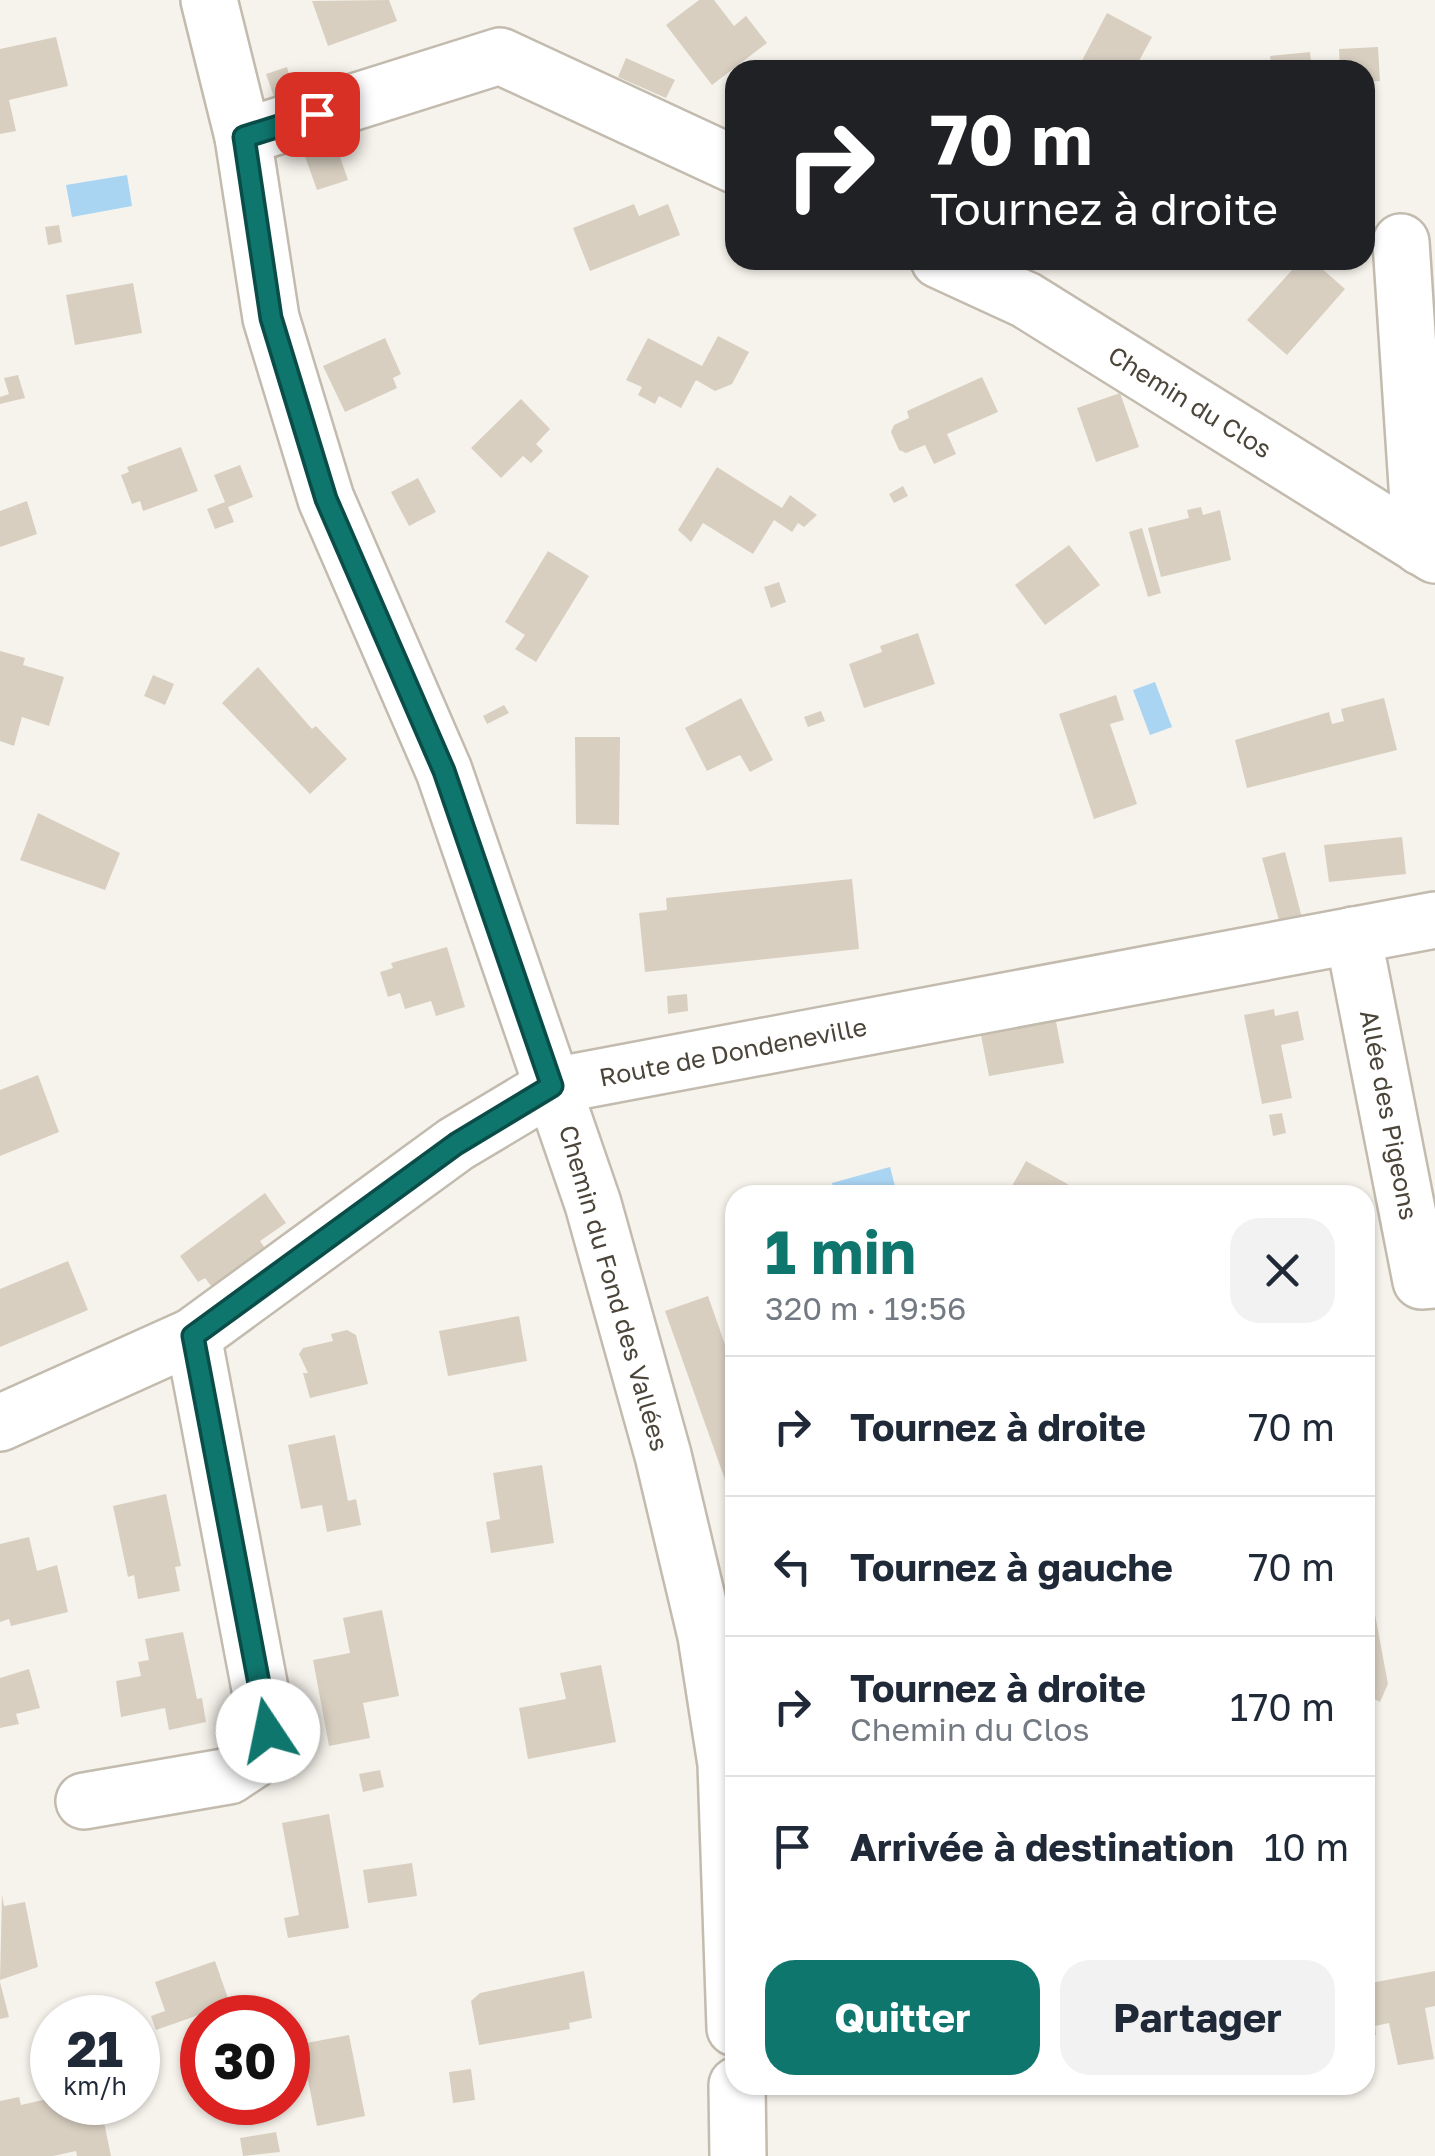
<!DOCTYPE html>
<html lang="fr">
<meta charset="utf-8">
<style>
body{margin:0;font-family:"Golos Text",sans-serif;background:#f2f2f3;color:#1f2937;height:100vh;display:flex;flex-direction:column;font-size:38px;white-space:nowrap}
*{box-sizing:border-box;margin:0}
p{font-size:32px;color:#747a83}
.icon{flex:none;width:55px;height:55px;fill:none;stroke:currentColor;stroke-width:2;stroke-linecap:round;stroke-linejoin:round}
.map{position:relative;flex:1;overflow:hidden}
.panel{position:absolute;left:725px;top:1185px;width:650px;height:910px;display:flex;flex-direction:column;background:#fff;border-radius:30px;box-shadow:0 2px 8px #0004}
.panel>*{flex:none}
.guide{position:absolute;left:725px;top:60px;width:650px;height:210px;border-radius:30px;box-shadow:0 2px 8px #0004;background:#202124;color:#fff;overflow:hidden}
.speed{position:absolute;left:30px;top:1995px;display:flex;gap:20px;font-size:50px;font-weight:700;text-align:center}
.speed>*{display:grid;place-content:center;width:130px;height:130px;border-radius:50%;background:#fff;box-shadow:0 2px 8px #0004;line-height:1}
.speed small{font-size:25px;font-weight:400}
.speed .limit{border:15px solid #d22;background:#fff;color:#111}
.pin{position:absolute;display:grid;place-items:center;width:85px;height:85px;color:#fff;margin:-42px;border-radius:20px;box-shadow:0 5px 15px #0006}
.me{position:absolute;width:110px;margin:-55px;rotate:349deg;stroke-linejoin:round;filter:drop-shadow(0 0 8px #0008)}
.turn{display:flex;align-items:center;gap:35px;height:210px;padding:0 40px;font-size:45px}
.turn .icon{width:130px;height:130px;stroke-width:2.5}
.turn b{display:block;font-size:70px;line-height:85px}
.round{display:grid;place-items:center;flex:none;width:105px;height:105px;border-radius:30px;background:#f2f2f3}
.overview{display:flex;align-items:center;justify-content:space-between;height:170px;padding:0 40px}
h1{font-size:60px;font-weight:700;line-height:75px;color:#0f766e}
.cta{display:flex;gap:20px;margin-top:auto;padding:20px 40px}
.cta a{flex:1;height:115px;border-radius:30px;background:#0f766e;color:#fff;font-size:40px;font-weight:700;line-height:115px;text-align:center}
.cta a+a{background:#f2f2f3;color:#1f2937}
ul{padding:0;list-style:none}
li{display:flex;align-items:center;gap:30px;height:140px;padding:0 40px;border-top:2px solid #e0e1e3}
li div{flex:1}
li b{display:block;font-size:38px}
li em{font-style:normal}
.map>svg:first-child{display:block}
.water{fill:#a9d4f2}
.building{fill:#d8cfc1}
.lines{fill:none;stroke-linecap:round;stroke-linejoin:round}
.minor-casing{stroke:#c2bbae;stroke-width:60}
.minor{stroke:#fff;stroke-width:55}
.route-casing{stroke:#0a4d48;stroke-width:25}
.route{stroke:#0f766e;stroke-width:18}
.labels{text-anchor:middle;stroke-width:8;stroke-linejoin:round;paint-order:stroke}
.street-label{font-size:25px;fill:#4b4439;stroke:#fff}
</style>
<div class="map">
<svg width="1435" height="2156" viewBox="0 0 1435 2156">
<rect width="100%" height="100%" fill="#f6f3ec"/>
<!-- water -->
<g class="water">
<path d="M 127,175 L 132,206 L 72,217 L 66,185 Z"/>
<path d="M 1155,682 L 1172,727 L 1150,735 L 1133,690 Z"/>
<path d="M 890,1167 L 896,1190 L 877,1195 L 835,1195 L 832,1183 Z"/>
</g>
<!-- building -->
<g class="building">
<path d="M 389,0 L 397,21 L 328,46 L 312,1 Z"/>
<path d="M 699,0 L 714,0 L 734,26 L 746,16 L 767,43 L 712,85 L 666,25 Z"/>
<path d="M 1107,13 L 1152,37 L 1134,70 L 1077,70 Z"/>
<path d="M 56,37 L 68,86 L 9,100 L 16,131 L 0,134 L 0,49 Z"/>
<path d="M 1378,47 L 1380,81 L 1365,82 L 1365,70 L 1340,70 L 1339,49 Z"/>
<path d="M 1310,52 L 1312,70 L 1272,70 L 1270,56 Z"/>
<path d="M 626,58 L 675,80 L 666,98 L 618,77 Z"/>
<path d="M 287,67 L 294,91 L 274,97 L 266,74 Z"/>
<path d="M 332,134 L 348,180 L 317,190 L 301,145 Z"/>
<path d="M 634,204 L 639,216 L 668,204 L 680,235 L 590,271 L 573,228 Z"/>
<path d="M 59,225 L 62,242 L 48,245 L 45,227 Z"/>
<path d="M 1010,260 L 1050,260 L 1015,273 Z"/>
<path d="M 1301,260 L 1312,260 L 1345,289 L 1287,355 L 1247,320 Z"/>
<path d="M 133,283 L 142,333 L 75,345 L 66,295 Z"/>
<path d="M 718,336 L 749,352 L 732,384 L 715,391 L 696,380 L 681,408 L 659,396 L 655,404 L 638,395 L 642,387 L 626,380 L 648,338 L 702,366 Z"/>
<path d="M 385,338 L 401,374 L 393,378 L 397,388 L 345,412 L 323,366 Z"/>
<path d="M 18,375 L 25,398 L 0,404 L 0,397 L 9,394 L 4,378 Z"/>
<path d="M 982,377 L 998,412 L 947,434 L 956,454 L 934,464 L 925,445 L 906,453 L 899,450 L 891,432 L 894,425 L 909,418 L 907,411 Z"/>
<path d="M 1120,393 L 1139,447 L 1096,462 L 1077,408 Z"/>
<path d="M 521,399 L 550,429 L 536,444 L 543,451 L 531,463 L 523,456 L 501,478 L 471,448 Z"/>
<path d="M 181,447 L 198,491 L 143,511 L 140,501 L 132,504 L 121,475 L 129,472 L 127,467 Z"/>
<path d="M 240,465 L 253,497 L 228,507 L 234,522 L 215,529 L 207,509 L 225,502 L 214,475 Z"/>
<path d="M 717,467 L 782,508 L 790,495 L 817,515 L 804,527 L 798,523 L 792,532 L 774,520 L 753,554 L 703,523 L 691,542 L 678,530 Z"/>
<path d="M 418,478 L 436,512 L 409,526 L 391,492 Z"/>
<path d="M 903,486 L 908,496 L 894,503 L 889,494 Z"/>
<path d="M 27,501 L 37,534 L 0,547 L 0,511 Z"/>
<path d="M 1201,507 L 1203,515 L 1220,510 L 1231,560 L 1161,577 L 1148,528 L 1189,518 L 1187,510 Z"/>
<path d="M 1142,528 L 1161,593 L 1148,597 L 1129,532 Z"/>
<path d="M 1069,545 L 1100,585 L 1045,625 L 1015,585 Z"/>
<path d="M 548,551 L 589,576 L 536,662 L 515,649 L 525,635 L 505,622 Z"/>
<path d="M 779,582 L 786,602 L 771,608 L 764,587 Z"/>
<path d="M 918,633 L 935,684 L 864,708 L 849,664 L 882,652 L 880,646 Z"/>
<path d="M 0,651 L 25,658 L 23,665 L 64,677 L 49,726 L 22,717 L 14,746 L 0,741 Z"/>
<path d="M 258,667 L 312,729 L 316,726 L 347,759 L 310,794 L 222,703 Z"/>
<path d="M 153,675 L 174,684 L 165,705 L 144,696 Z"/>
<path d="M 1116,695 L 1124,720 L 1110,724 L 1137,804 L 1094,819 L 1059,714 Z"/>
<path d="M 741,698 L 773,760 L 750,772 L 740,755 L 707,771 L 685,728 Z"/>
<path d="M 1384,698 L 1397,750 L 1247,788 L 1235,740 L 1329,712 L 1332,724 L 1344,721 L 1341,709 Z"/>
<path d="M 504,705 L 509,713 L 487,724 L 483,716 Z"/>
<path d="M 821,711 L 825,721 L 808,727 L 804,717 Z"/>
<path d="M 575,737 L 620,737 L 619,825 L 576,824 Z"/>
<path d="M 38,813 L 120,853 L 105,890 L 20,860 Z"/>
<path d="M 1402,837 L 1406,874 L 1329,882 L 1324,845 Z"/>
<path d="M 1285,852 L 1303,922 L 1281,928 L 1262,858 Z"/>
<path d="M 852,879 L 859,949 L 645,972 L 639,913 L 667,910 L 666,898 Z"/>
<path d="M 447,947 L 465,1007 L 436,1016 L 431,1001 L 405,1009 L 400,993 L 388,997 L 380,972 L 393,968 L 391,963 Z"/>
<path d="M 687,994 L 688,1011 L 668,1014 L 667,996 Z"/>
<path d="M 1053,1006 L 1064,1063 L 989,1076 L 978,1020 Z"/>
<path d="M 1274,1009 L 1275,1016 L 1298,1011 L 1304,1040 L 1281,1045 L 1292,1098 L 1262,1104 L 1244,1015 Z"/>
<path d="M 38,1075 L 59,1132 L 0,1156 L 0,1090 Z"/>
<path d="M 1282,1113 L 1286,1133 L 1273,1136 L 1269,1115 Z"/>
<path d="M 1026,1161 L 1080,1191 L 1083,1195 L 1007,1195 Z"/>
<path d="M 265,1193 L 286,1223 L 260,1241 L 269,1254 L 215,1291 L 205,1278 L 198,1282 L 180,1256 Z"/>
<path d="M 68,1261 L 88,1310 L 0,1347 L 0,1289 Z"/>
<path d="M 708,1296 L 735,1373 L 734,1505 L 665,1311 Z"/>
<path d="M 519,1316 L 527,1361 L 448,1376 L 439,1331 Z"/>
<path d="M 347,1330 L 356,1335 L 368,1384 L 310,1398 L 303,1373 L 308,1373 L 299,1354 L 303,1348 L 333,1341 L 331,1334 Z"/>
<path d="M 335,1435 L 348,1501 L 356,1499 L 361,1525 L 327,1532 L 322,1505 L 301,1509 L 288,1445 Z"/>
<path d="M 542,1465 L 554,1543 L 491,1553 L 486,1522 L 500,1519 L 493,1473 Z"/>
<path d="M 166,1494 L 181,1566 L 175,1567 L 180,1591 L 138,1599 L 134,1575 L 128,1577 L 113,1506 Z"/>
<path d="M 29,1537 L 37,1571 L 57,1565 L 68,1612 L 11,1626 L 9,1619 L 0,1622 L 0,1544 Z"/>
<path d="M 1371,1593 L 1388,1684 L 1380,1702 L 1369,1696 L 1365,1703 L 1365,1594 Z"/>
<path d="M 382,1610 L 399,1696 L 363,1703 L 370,1738 L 329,1746 L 313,1660 L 350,1653 L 343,1618 Z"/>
<path d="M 183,1632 L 197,1699 L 202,1698 L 206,1722 L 169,1730 L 165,1708 L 121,1717 L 116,1681 L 141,1676 L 138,1662 L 149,1660 L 145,1639 Z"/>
<path d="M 601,1665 L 616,1742 L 528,1759 L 519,1708 L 566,1699 L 560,1673 Z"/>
<path d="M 29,1669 L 40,1708 L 16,1714 L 19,1724 L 0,1728 L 0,1678 Z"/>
<path d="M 380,1770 L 384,1787 L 363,1792 L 359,1774 Z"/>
<path d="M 329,1814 L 349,1928 L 288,1938 L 284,1918 L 299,1915 L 282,1823 Z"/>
<path d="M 412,1863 L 417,1896 L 368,1903 L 363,1870 Z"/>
<path d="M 2,1895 L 4,1906 L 25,1902 L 38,1967 L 0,1980 Z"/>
<path d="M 215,1961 L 230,2004 L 156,2030 L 151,2016 L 165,2011 L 155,1982 Z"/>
<path d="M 584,1971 L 592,2018 L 569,2023 L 570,2029 L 479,2045 L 471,2001 L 480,1993 Z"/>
<path d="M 1435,1971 L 1435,2006 L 1425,2008 L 1434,2059 L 1398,2065 L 1389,2023 L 1375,2026 L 1376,2035 L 1365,2037 L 1365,1984 Z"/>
<path d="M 0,1982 L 9,2017 L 0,2019 Z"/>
<path d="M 349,2035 L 365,2116 L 317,2126 L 301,2044 Z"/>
<path d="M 471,2069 L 475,2100 L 453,2103 L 449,2072 Z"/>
<path d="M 886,2085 L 910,2085 L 911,2093 L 886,2094 Z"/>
<path d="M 19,2097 L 21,2105 L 52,2098 L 52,2102 L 66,2102 L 68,2110 L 100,2103 L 111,2156 L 77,2156 L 76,2151 L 53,2156 L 0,2156 L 0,2101 Z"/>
<path d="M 276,2132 L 280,2152 L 243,2156 L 240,2138 Z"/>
</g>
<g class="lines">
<!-- minor casing -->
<g class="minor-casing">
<g id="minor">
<path d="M 209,0 L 243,137 L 271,318 L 326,499 L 444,771 L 593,1204 L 663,1455 L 706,1636 L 726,1764 L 735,2028"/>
<path d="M 243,137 L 500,56 L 735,165"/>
<path d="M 1401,242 L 1421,547"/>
<path d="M 939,260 L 1026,300 L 1435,555"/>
<path d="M 1353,935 L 1421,1281 L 1435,1280"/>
<path d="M 0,1423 L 193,1336 L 456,1144 L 553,1086 L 1435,920"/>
<path d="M 84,1801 L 229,1776 L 253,1760 L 268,1731 L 193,1336"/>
<path d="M 737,2085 L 738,2156"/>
</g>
</g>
<!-- minor -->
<use href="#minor" class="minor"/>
</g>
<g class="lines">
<!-- route casing -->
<g class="route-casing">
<path id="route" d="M 268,1731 L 193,1336 L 456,1144 L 552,1086 L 444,771 L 326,499 L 271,318 L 244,137 L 317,114"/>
</g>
<!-- route -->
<use href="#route" class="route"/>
</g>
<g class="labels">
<!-- street labels -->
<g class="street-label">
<text transform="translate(1190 402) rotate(32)" y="9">Chemin du Clos</text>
<text transform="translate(733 1052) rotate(-11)" y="9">Route de Dondeneville</text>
<text transform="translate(1389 1115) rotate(79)" y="9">Allée des Pigeons</text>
<text transform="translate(614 1288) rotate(74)" y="9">Chemin du Fond des Vallées</text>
</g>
</g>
</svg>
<div class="speed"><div>21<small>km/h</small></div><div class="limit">30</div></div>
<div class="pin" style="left:317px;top:114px;background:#d93025"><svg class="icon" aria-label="arrive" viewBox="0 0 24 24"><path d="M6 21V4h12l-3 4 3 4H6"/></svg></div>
<svg class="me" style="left:268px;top:1731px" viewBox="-20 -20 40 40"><circle r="19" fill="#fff"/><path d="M0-13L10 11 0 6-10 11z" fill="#0f766e"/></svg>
<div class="guide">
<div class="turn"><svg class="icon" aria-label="right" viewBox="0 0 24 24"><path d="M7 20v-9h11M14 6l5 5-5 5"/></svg><div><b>70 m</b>Tournez à droite</div></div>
</div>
<section class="panel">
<div class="overview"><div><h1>1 min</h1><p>320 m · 19:56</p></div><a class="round"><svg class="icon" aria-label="close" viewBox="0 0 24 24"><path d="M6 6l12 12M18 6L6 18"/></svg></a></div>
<ul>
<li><svg class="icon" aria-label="right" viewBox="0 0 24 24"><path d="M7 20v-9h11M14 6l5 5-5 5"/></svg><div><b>Tournez à droite</b></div><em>70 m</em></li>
<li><svg class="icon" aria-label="left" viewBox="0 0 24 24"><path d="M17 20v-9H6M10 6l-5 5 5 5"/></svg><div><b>Tournez à gauche</b></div><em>70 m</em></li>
<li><svg class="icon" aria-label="right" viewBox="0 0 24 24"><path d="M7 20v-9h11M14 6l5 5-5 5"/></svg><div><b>Tournez à droite</b><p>Chemin du Clos</p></div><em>170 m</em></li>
<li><svg class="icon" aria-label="arrive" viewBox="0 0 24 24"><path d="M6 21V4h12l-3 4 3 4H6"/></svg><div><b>Arrivée à destination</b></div><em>10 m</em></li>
</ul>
<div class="cta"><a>Quitter</a><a>Partager</a></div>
</section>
</div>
